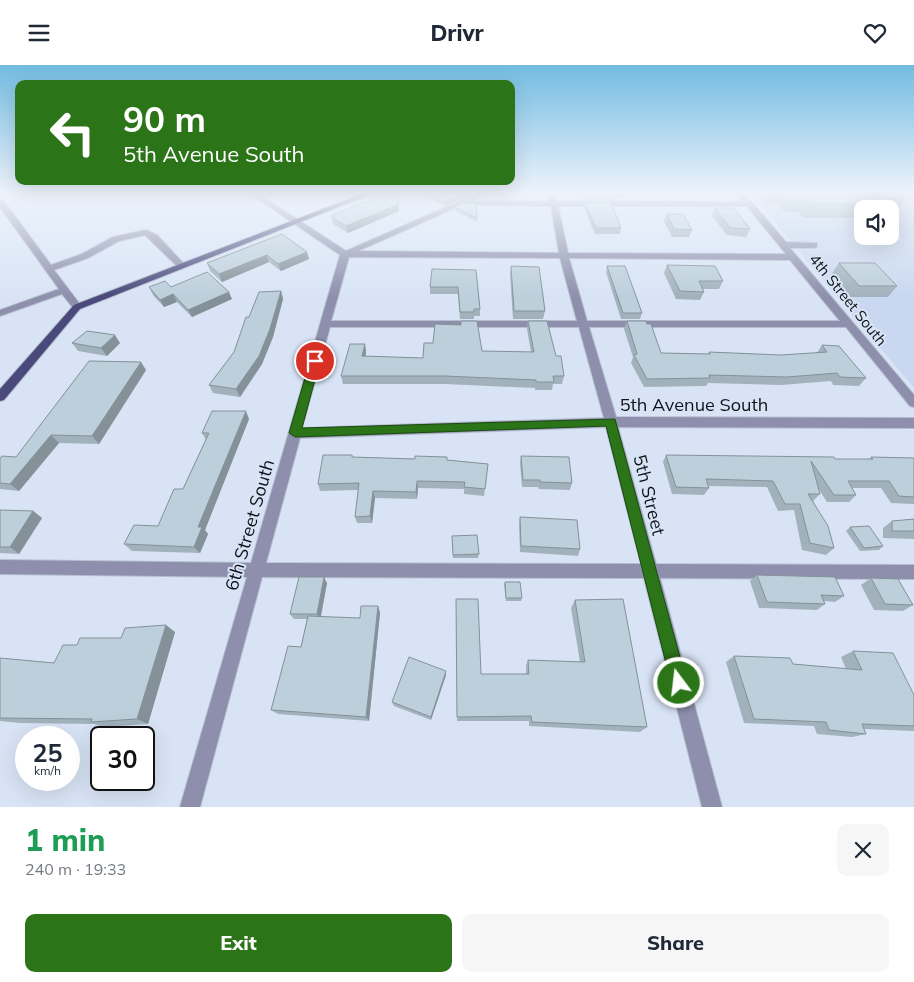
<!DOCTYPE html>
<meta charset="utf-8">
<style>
body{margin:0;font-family:Mulish,sans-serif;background:#f6f6f7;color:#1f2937;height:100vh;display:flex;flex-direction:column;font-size:19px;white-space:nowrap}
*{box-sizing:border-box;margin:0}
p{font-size:16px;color:#747a83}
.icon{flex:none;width:28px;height:28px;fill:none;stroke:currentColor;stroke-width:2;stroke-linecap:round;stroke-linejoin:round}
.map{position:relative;height:742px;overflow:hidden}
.side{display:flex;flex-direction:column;background:#fff;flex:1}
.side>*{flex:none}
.banner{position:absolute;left:15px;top:15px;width:500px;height:105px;border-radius:10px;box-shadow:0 5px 20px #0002;background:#2b7418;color:#fff;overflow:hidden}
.controls{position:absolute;left:854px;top:135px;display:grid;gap:10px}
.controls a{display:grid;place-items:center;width:45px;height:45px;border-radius:10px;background:#fff;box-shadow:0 5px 20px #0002;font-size:25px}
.speed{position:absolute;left:15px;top:661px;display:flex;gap:10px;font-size:25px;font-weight:700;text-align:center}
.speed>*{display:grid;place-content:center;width:65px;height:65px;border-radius:50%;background:#fff;box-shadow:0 5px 20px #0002;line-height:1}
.speed small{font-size:12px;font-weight:400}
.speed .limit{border:2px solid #111;border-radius:8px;background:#fff;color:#111}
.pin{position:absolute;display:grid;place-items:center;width:42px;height:42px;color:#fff;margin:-21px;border:2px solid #fff;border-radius:50%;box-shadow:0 1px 5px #0007}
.me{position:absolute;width:55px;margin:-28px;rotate:345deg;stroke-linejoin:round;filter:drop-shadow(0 0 4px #0008)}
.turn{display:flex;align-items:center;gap:18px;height:105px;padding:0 25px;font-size:22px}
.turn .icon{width:65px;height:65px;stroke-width:2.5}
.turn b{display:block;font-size:35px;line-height:42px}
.round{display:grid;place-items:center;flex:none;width:52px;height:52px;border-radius:10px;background:#f6f6f7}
.head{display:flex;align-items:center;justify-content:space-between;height:85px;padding:0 25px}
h1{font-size:30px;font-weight:800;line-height:38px;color:#1e9e55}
.button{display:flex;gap:10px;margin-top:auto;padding:10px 25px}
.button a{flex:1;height:58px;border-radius:10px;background:#2b7418;color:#fff;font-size:20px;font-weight:800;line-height:58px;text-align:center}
.button a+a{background:#f6f6f7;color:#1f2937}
header{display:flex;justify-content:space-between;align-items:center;height:65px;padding:0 25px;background:#fff;font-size:22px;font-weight:800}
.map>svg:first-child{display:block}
.built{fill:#c9d8f0;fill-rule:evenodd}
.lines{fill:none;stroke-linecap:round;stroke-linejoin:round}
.minor-casing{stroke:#b4bece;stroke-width:2}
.major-casing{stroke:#b4bece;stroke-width:2}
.minor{fill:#8d8fac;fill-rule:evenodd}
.major{fill:#49497b;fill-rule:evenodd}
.wall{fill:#a2b2bc}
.shaded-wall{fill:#849199}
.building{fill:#bccfdb;stroke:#849199}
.route{fill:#2b7418;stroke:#1c4b10}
.labels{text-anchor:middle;stroke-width:4;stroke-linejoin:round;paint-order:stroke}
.far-street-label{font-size:15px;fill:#0f1319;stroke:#d8e4f6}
.street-label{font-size:18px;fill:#0f1319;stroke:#d8e4f6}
</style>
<header><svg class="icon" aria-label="menu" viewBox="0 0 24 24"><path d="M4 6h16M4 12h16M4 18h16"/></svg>Drivr<svg class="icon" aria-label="heart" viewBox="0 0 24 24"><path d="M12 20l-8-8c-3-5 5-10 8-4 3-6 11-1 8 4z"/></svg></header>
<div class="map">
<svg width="914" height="742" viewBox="0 0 914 742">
<rect width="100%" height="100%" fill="#d8e4f6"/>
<!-- built -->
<path class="built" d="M 750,128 L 914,128 L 914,323 ZM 862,144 L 890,144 L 890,171 L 862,171 Z"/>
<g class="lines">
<!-- minor casing -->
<g class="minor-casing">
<g id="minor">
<path d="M 249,128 L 257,128 L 346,186 L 478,128 L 487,128 L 472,136 L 550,136 L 548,128 L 555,128 L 557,136 L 743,137 L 736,128 L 744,128 L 786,177 L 817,178 L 817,182 L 814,183 L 790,183 L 914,330 L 914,342 L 910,341 L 846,262 L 589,262 L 616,352 L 914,353 L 914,363 L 618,362 L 656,499 L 914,500 L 914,514 L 660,513 L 722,742 L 702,742 L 644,513 L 262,512 L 200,742 L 180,742 L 247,512 L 0,509 L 0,495 L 251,498 L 340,190 ZM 462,140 L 551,141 L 559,188 L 358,186 ZM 558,141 L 747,141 L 786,189 L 568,188 ZM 349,192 L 560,193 L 577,256 L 331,256 ZM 569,193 L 790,195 L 840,256 L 587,256 ZM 330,262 L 579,262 L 604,353 L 302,363 ZM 606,362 L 641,499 L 266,498 L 300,373 Z"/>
<path d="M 0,135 L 3,135 L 51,200 L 82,189 L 113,172 L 146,165 L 157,170 L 185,200 L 178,202 L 145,170 L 119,176 L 88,193 L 54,205 L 82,242 L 80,244 L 74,244 L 62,229 L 0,251 L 0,245 L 59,224 L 0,142 Z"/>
</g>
</g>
<!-- major casing -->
<g class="major-casing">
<path id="major" d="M 364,128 L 374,128 L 80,244 L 4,335 L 0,336 L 0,324 L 74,240 Z"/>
</g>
<!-- minor -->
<use href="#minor" class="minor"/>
<!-- major -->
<use href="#major" class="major"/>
</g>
<!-- wall -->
<g class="wall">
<path d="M 419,128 L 474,128 L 445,141 Z"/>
<path d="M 577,128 L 624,128 L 623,132 L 617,134 L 580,134 Z"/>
<path d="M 754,128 L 898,128 L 905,133 L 896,148 L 890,148 L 890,144 L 862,144 L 862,153 L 804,153 L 798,147 L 785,147 L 777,138 L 764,138 Z"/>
<path d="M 585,137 L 621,163 L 620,169 L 595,169 L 584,143 Z"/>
<path d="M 454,142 L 477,153 L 477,157 L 454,145 Z"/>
<path d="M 715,143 L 750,164 L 746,172 L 727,170 L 712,151 Z"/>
<path d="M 399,146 L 348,168 L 333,159 L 331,151 Z"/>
<path d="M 667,149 L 692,165 L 689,172 L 672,172 L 664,156 Z"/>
<path d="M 282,169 L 307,187 L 309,194 L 281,206 L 269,197 L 222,217 L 210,206 L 207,198 Z"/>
<path d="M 839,198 L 897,221 L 888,232 L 851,232 L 831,210 Z"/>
<path d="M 667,200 L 723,216 L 719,224 L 702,224 L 704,227 L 700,235 L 676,234 L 664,208 Z"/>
<path d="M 511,201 L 545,246 L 543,254 L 513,254 L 510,209 Z"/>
<path d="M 607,201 L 642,248 L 640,254 L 621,254 L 606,207 Z"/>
<path d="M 476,205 L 480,244 L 480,251 L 474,251 L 474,254 L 460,254 L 458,229 L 430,229 L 430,222 Z"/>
<path d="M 149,222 L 171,222 L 232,234 L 192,252 L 177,237 L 164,242 L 153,230 Z"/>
<path d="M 281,226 L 283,234 L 273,272 L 262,299 L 240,332 L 213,328 L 209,320 L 234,287 L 249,252 Z"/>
<path d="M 528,256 L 556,291 L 564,311 L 562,319 L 553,319 L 552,325 L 535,325 L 535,323 L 445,319 L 343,319 L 341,311 L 365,279 L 366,287 L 365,291 L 423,293 L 482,286 L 531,287 L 527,264 Z"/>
<path d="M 627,256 L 661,288 L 708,289 L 709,287 L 781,290 L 817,288 L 822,280 L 866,313 L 859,321 L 833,320 L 831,316 L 781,320 L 708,318 L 706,321 L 644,322 L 631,298 L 633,292 L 624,264 Z"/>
<path d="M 72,278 L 120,278 L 107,291 L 78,286 Z"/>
<path d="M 146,305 L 99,379 L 59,378 L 19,426 L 0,424 L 0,393 L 16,392 Z"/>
<path d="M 249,354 L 205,465 L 208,469 L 200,488 L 132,486 L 124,479 L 158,461 L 183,424 L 206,375 L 202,368 Z"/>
<path d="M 352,390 L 353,392 L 447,395 L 488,399 L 484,431 L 464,429 L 464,424 L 418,423 L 417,434 L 375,433 L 372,458 L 357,458 L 355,452 L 358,425 L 320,426 L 318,419 Z"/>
<path d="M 666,390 L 835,394 L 869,394 L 871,392 L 914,393 L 914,439 L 891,438 L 881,423 L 852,423 L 856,430 L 849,437 L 827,437 L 818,423 L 820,429 L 813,436 L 834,483 L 826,490 L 802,485 L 794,445 L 778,446 L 767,422 L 708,421 L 709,423 L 704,430 L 672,429 L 663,397 Z"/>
<path d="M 521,391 L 572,418 L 570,425 L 539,424 L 538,422 L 522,422 L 520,398 Z"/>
<path d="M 0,445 L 33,446 L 42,453 L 19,489 L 0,488 Z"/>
<path d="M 520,452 L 580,484 L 578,491 L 520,487 L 519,459 Z"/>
<path d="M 914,454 L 914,474 L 883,473 L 883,463 L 892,456 Z"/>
<path d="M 850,462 L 883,481 L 879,485 L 860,486 L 846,466 Z"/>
<path d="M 452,471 L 479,489 L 478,493 L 453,493 Z"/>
<path d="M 757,510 L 844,531 L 835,537 L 824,536 L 825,539 L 817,545 L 759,543 L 750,516 Z"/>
<path d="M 871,513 L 913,540 L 903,546 L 874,545 L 861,520 Z"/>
<path d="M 505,517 L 522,533 L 521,536 L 506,536 L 504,520 Z"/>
<path d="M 327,518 L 321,552 L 360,553 L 378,541 L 380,548 L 369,656 L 278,649 L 271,645 L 301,582 L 307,554 L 294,554 L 290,549 Z"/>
<path d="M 456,534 L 481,609 L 526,609 L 526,601 L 528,595 L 580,597 L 571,543 L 575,535 L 647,662 L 640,667 L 529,661 L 529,656 L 457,656 Z"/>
<path d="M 175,567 L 148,659 L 104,662 L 94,659 L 20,658 L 0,656 L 0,593 L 54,598 L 121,573 Z"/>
<path d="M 853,586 L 914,630 L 914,666 L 864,664 L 866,669 L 852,672 L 817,669 L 814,661 L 744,658 L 726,597 L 734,591 L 793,599 L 846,604 L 841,592 Z"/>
<path d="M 446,610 L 431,655 L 394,641 L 392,637 Z"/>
</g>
<!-- shaded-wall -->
<g class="shaded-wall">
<path d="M 466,128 L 474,128 L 445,141 L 445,137 Z"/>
<path d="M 624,128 L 623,132 L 617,134 L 618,131 Z"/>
<path d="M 399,139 L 399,146 L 348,168 L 346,161 Z"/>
<path d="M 307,187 L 309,194 L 281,206 L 278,199 Z"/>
<path d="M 267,190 L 269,197 L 222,217 L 219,209 Z"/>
<path d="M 281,226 L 283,234 L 273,272 L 262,299 L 240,332 L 236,324 Z"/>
<path d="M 229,227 L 232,234 L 192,252 L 188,245 Z"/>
<path d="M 173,229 L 177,237 L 164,242 L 160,235 Z"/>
<path d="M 115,270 L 120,278 L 107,291 L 101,283 Z"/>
<path d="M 365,279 L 366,287 L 364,299 L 362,291 Z"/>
<path d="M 141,297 L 146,305 L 99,379 L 92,371 Z"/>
<path d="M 246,346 L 249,354 L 205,465 L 208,469 L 200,488 L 194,482 L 198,462 Z"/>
<path d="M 51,370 L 59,378 L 19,426 L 10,419 Z"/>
<path d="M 417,416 L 418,423 L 417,434 L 416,427 Z"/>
<path d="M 373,426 L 375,433 L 372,458 L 370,451 Z"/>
<path d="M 33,446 L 42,453 L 19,489 L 10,482 Z"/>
<path d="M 324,512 L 327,518 L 320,555 L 317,549 Z"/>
<path d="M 378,541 L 380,548 L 369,656 L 366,652 Z"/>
<path d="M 166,560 L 175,567 L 148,659 L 137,654 Z"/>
<path d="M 446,606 L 446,610 L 431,655 L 431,652 Z"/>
</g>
<!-- building -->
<g class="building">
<path d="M 392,128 L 394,128 L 399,139 L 346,161 L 331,151 L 357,140 Z"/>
<path d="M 426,128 L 466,128 L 445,137 Z"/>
<path d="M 579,128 L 624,128 L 618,131 L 580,131 Z"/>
<path d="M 787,128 L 898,128 L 905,133 L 889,134 L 896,139 L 812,139 L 806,133 L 792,133 Z"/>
<path d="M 585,137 L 611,137 L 621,163 L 596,163 Z"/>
<path d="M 462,138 L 476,138 L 477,153 L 454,142 Z"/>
<path d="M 715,143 L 734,143 L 750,164 L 730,163 Z"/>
<path d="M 667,149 L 683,149 L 692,165 L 674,164 Z"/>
<path d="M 282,169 L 307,187 L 278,199 L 267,190 L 219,209 L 207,198 Z"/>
<path d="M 839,198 L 875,198 L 897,221 L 859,221 Z"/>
<path d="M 667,200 L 715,201 L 723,216 L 699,216 L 704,227 L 680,226 Z"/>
<path d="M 511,201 L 539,202 L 545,246 L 514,246 Z"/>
<path d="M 607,201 L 625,201 L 642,248 L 623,248 Z"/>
<path d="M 432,204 L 476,205 L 480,244 L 474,244 L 474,247 L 460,247 L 458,222 L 430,222 Z"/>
<path d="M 207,207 L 229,227 L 188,245 L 173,229 L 160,235 L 149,222 L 165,216 L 171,222 Z"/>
<path d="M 281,226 L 270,264 L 259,291 L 236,324 L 209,320 L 234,287 L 246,252 L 249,252 L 259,227 Z"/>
<path d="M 461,256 L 477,256 L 482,286 L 534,287 L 528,256 L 547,256 L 556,291 L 561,291 L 564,311 L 553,311 L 554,317 L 536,317 L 536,315 L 445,311 L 341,311 L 350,279 L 365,279 L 362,291 L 423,293 L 424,278 L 433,278 L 435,259 L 461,260 Z"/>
<path d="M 627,256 L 646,256 L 647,259 L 651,259 L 661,288 L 710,289 L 709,287 L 781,290 L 827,287 L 822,280 L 839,281 L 866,313 L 840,312 L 837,308 L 787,312 L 709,310 L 710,313 L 647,314 L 634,290 L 637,289 Z"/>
<path d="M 87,266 L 115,270 L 101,283 L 72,278 Z"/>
<path d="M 89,296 L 141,297 L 92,371 L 51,370 L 10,419 L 0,418 L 0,393 L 2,391 L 16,392 Z"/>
<path d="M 212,346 L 246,346 L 198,462 L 202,462 L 194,482 L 124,479 L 134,460 L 158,461 L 174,424 L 183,424 L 209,368 L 202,368 Z"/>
<path d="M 323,390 L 352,390 L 352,392 L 415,394 L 415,391 L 447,392 L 447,395 L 488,399 L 485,424 L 464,422 L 465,417 L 417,416 L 416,427 L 373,426 L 370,451 L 355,452 L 359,418 L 318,419 Z"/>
<path d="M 666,390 L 834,392 L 835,394 L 873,394 L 871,392 L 914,393 L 914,432 L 899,431 L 889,416 L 848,416 L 856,430 L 834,430 L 811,396 L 820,429 L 808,429 L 828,461 L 834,483 L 810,478 L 800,439 L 785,439 L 773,416 L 706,414 L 709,423 L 676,422 Z"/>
<path d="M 521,391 L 569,392 L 572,418 L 540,417 L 540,415 L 523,415 Z"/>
<path d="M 0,445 L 33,446 L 10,482 L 0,482 Z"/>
<path d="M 520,452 L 577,455 L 580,484 L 521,481 Z"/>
<path d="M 914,454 L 914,466 L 892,466 L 892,456 Z"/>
<path d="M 869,461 L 883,481 L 864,483 L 850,462 Z"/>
<path d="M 477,470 L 479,489 L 453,490 L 452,471 Z"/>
<path d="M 757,510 L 835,512 L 844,531 L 821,530 L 825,539 L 767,537 Z"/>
<path d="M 299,512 L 324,512 L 317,549 L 290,549 Z"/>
<path d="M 871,513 L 898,514 L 913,540 L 885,539 Z"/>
<path d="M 505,517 L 520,517 L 522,533 L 506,533 Z"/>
<path d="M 456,534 L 478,534 L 481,609 L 529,609 L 528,595 L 585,597 L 575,535 L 623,534 L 647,662 L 532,657 L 531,651 L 457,652 Z"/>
<path d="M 361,541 L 378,541 L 366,652 L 271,645 L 288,581 L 301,582 L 308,551 L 360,553 Z"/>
<path d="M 166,560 L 137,654 L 91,657 L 92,654 L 0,653 L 0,593 L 54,598 L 63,580 L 77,580 L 80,573 L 121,573 L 125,563 Z"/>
<path d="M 853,586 L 893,588 L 914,630 L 914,661 L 862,659 L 866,669 L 829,665 L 826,657 L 754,654 L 734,591 L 790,593 L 793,599 L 862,605 Z"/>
<path d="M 409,592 L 446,606 L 431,652 L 392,637 Z"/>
</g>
<!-- sky -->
<linearGradient id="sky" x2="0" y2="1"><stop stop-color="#72bbe1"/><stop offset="0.55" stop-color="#edf3fb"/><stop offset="1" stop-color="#edf3fb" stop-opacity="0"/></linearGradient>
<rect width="914" height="232" fill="url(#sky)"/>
<!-- route -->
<path class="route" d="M 315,292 L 320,296 L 302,363 L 615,354 L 687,618 L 684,623 L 679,626 L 673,623 L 671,618 L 606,361 L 295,372 L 289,368 L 310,296 Z"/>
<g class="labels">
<!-- far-street labels -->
<g class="far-street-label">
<text transform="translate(848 235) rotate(51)" y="5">4th Street South</text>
</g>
<!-- street labels -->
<g class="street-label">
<text x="694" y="346">5th Avenue South</text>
<text transform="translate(649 430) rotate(76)" y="6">5th Street</text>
<text transform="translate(250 460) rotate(-74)" y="6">6th Street South</text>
</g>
</g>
</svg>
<div class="controls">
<a><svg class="icon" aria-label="sound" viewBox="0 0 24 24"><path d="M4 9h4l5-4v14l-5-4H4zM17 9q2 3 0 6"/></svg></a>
</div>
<div class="speed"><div>25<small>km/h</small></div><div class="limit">30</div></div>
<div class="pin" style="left:315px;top:296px;background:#d93025"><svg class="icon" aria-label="arrive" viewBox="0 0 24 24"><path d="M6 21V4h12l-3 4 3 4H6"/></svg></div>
<svg class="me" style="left:679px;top:618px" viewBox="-20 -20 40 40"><circle r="17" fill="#2b7418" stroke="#fff" stroke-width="3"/><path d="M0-11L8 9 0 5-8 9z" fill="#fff"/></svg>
<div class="banner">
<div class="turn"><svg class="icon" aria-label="left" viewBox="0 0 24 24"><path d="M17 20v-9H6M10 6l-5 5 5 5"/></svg><div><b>90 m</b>5th Avenue South</div></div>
</div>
</div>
<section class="side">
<div class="head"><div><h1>1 min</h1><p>240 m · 19:33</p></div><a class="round"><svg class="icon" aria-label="close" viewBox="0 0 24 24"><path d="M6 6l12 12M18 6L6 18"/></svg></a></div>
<div class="button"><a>Exit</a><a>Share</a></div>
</section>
